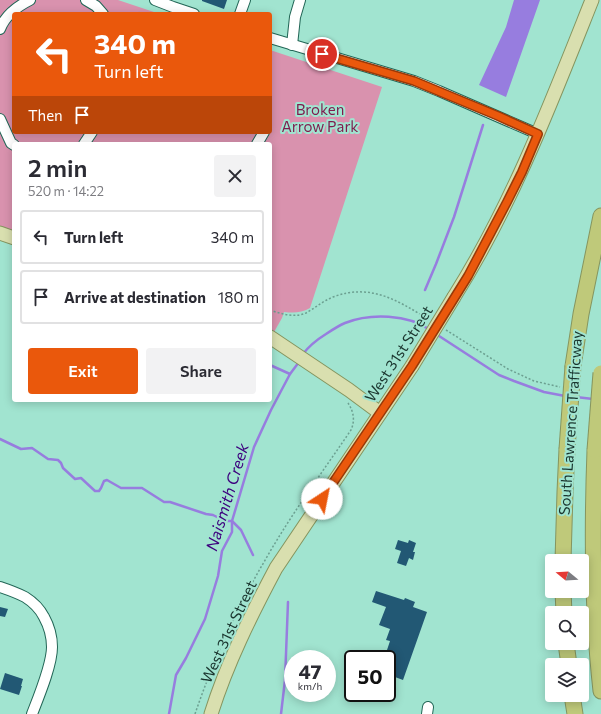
<!DOCTYPE html>
<meta charset="utf-8">
<style>
body{margin:0;font-family:Commissioner,sans-serif;background:#f2f2f3;color:#2b2b33;height:100vh;display:flex;flex-direction:column;font-size:15px;white-space:nowrap}
*{box-sizing:border-box;margin:0}
p{font-size:13px;color:#7c7c81}
.icon{flex:none;width:22px;height:22px;fill:none;stroke:currentColor;stroke-width:2;stroke-linecap:round;stroke-linejoin:round}
.map{position:relative;flex:1;overflow:hidden}
.drawer{position:absolute;left:12px;top:142px;width:260px;height:260px;display:flex;flex-direction:column;background:#fff;border-radius:4px;box-shadow:0 2px 10px #0003}
.drawer>*{flex:none}
.banner{position:absolute;left:12px;top:12px;width:260px;height:122px;border-radius:4px;box-shadow:0 2px 10px #0003;background:#ea580c;color:#fff;overflow:hidden}
.needle{width:26px;rotate:288deg}
.fabs{position:absolute;left:545px;top:554px;display:grid;gap:8px}
.fabs a{display:grid;place-items:center;width:44px;height:44px;border-radius:4px;background:#fff;box-shadow:0 2px 10px #0003;font-size:20px}
.speed{position:absolute;left:284px;top:650px;display:flex;gap:8px;font-size:20px;font-weight:700;text-align:center}
.speed>*{display:grid;place-content:center;width:52px;height:52px;border-radius:50%;background:#fff;box-shadow:0 2px 10px #0003;line-height:1}
.speed small{font-size:10px;font-weight:400}
.speed .limit{border:2px solid #111;border-radius:6px;background:#fff;color:#111}
.pin{position:absolute;display:grid;place-items:center;width:34px;height:34px;color:#fff;margin:-17px;border:2px solid #fff;border-radius:50%;box-shadow:0 1px 4px #0007}
.me{position:absolute;width:44px;margin:-22px;rotate:34deg;stroke-linejoin:round;filter:drop-shadow(0 0 3px #0008)}
.turn{display:flex;align-items:center;gap:14px;height:84px;padding:0 16px;font-size:18px}
.turn .icon{width:52px;height:52px;stroke-width:2.5}
.turn b{display:block;font-size:28px;line-height:34px}
.then{display:flex;align-items:center;height:38px;padding:0 16px;background:#0003;gap:8px;font-size:15px}
.round{display:grid;place-items:center;flex:none;width:42px;height:42px;border-radius:4px;background:#f2f2f3}
.overview{display:flex;align-items:center;justify-content:space-between;height:68px;padding:0 16px}
h1{font-size:24px;font-weight:600;line-height:30px}
.cta{display:flex;gap:8px;margin-top:auto;padding:8px 16px}
.cta a{flex:1;height:46px;border-radius:4px;background:#ea580c;color:#fff;font-size:16px;font-weight:600;line-height:46px;text-align:center}
.cta a+a{background:#f2f2f3;color:#2b2b33}
ul{padding:0;list-style:none}
li{display:flex;align-items:center;gap:12px;height:54px;margin:0 8px 6px;padding:0 8px;border:2px solid #e1e1e2;border-radius:4px}
li div{flex:1}
li b{display:block;font-size:15px}
li em{font-style:normal}
.map>svg:first-child{display:block}
.green{fill:#d992ae}
.water{fill:#977ddf}
.lines{fill:none;stroke-linecap:round;stroke-linejoin:round}
.stream{stroke:#977ddf;stroke-width:2.5}
.building{fill:#225874}
.minor-casing{stroke:#226656;stroke-width:12}
.major-casing{stroke:#85955f;stroke-width:15}
.highway-casing{stroke:#85955f;stroke-width:17}
.path{stroke:#6ca091;stroke-width:1.5;stroke-dasharray:2 2;stroke-linecap:butt}
.minor{stroke:#fff;stroke-width:10}
.major{stroke:#d9dfaf;stroke-width:13}
.highway{stroke:#bfc97a;stroke-width:15}
.major-bridge-casing{stroke:#85955f;stroke-width:15;stroke-linecap:butt}
.highway-bridge-casing{stroke:#85955f;stroke-width:17;stroke-linecap:butt}
.major-bridge{stroke:#d9dfaf;stroke-width:13}
.highway-bridge{stroke:#bfc97a;stroke-width:15}
.route-casing{stroke:#983908;stroke-width:10}
.route{stroke:#ea580c;stroke-width:7}
.labels{text-anchor:middle;stroke-width:4;stroke-linejoin:round;paint-order:stroke}
.park-label{font-size:15px;fill:#7e1c4d;stroke:#a1e4d0}
.street-label{font-size:15px;fill:#1a352e;stroke:#a1e4d0}
.water-label{font-size:16px;font-style:italic;fill:#3d007e;stroke:#a1e4d0}
</style>
<div class="map">
<svg width="601" height="714" viewBox="0 0 601 714">
<rect width="100%" height="100%" fill="#a1e4d0"/>
<!-- green -->
<path class="green" d="M 0,0 L 118,0 L 160,14 L 14,14 L 14,132 L 270,132 L 270,50 L 382,87 L 310,308 C 301,313 294,313 284,312 L 282,318 L 274,332 L 270,330 L 270,144 L 14,144 L 14,232 L 0,227 Z"/>
<!-- water -->
<path class="water" d="M 514,0 L 540,0 L 506,97 L 479,85 L 506,27 Z"/>
<g class="lines">
<!-- stream -->
<g class="stream">
<path d="M 425,290 L 436,264 L 454,217 L 483,125"/>
<path d="M 436,334 L 499,375 L 514,381 L 544,392 L 565,396"/>
<path d="M 303,354 C 309,346 318,339 326,334 C 332,330 338,326 345,323 C 370,313 408,314 430,330"/>
<path d="M 270,365 L 290,374"/>
<path d="M 576,397 L 593,399"/>
<path d="M 0,439 L 21,449 L 32,448 L 48,459 L 58,460 L 61,463 L 63,468 L 75,479 L 81,478 L 95,491 L 99,491 L 101,488 L 104,481 L 107,480 L 121,488 L 142,488 L 164,502 L 170,502 L 206,514 L 213,515 L 225,521 L 232,521 L 241,530 L 253,555"/>
<path d="M 169,714 L 176,675 L 186,658 L 205,619 L 218,576 L 222,551 L 232,532 L 232,521 L 254,447 L 271,410 L 290,374 L 299,362"/>
<path d="M 281,714 L 285,680 L 288,602"/>
</g>
</g>
<!-- building -->
<g class="building">
<path d="M 202,0 L 227,0 L 224,9 L 202,1 Z"/>
<path d="M 398,540 L 408,543 L 409,540 L 416,543 L 413,552 L 415,552 L 413,560 L 409,558 L 406,566 L 397,563 L 401,551 L 395,549 Z"/>
<path d="M 376,591 L 404,600 L 405,598 L 415,602 L 413,607 L 427,612 L 403,680 L 387,674 L 387,659 L 384,659 L 390,641 L 386,640 L 390,629 L 379,625 L 386,607 L 372,602 Z"/>
<path d="M 0,607 L 8,609 L 5,617 L 0,616 Z"/>
<path d="M 5,673 L 23,679 L 21,686 L 22,686 L 19,695 L 0,689 Z"/>
</g>
<g class="lines">
<!-- minor casing -->
<g class="minor-casing">
<g id="minor">
<path d="M 86,0 L 96,6 L 103,14"/>
<path d="M 155,0 L 173,7 L 194,14"/>
<path d="M 240,14 L 245,0"/>
<path d="M 0,29 C 5,16 18,6 30,0"/>
<path d="M 270,38 L 414,81 L 439,91 L 538,134"/>
<path d="M 292,45 L 295,17 L 300,0"/>
<path d="M 0,119 L 11,143 L 14,145"/>
<path d="M 84,144 L 92,132"/>
<path d="M 257,144 L 264,132"/>
<path d="M 0,587 C 9,590 17,593 25,597 C 33,602 40,609 44,617 C 49,626 52,636 52,647 C 52,665 39,696 32,714"/>
<path d="M 427,714 L 428,707"/>
</g>
</g>
<!-- major casing -->
<g class="major-casing">
<g id="major">
<path d="M 0,233 L 14,238"/>
<path d="M 454,297 C 513,203 551,103 592,0"/>
<path d="M 270,337 L 349,390 L 380,413"/>
<path d="M 211,714 C 227,663 251,615 276,568 L 412,366"/>
</g>
</g>
<!-- highway casing -->
<g class="highway-casing">
<g id="highway">
<path d="M 573,366 L 581,314 L 601,216"/>
<path d="M 595,450 C 592,530 592,611 601,691"/>
<path d="M 563,561 L 565,492 L 567,449"/>
<path d="M 563,591 L 564,613"/>
<path d="M 566,643 L 569,665"/>
<path d="M 572,695 L 575,714"/>
</g>
</g>
<!-- path -->
<g class="path">
<path d="M 139,14 L 140,11"/>
<path d="M 270,310 C 281,314 295,318 306,313 C 315,308 323,301 333,297 C 370,283 397,300 428,319"/>
<path d="M 446,330 L 508,369 L 534,381 L 560,387"/>
<path d="M 195,714 C 213,661 236,610 264,562 C 290,516 321,474 351,430 C 355,421 354,412 348,403"/>
</g>
<!-- minor -->
<use href="#minor" class="minor"/>
<!-- major -->
<use href="#major" class="major"/>
<!-- highway -->
<use href="#highway" class="highway"/>
<!-- major-bridge casing -->
<g class="major-bridge-casing">
<path id="major-bridge" d="M 412,366 L 454,297"/>
</g>
<!-- highway-bridge casing -->
<g class="highway-bridge-casing">
<g id="highway-bridge">
<path d="M 567,449 L 573,366"/>
<path d="M 595,450 L 601,373"/>
</g>
</g>
<!-- major-bridge -->
<use href="#major-bridge" class="major-bridge"/>
<!-- highway-bridge -->
<use href="#highway-bridge" class="highway-bridge"/>
</g>
<g class="lines">
<!-- route casing -->
<g class="route-casing">
<path id="route" d="M 322,499 L 412,366 L 468,276 L 507,202 L 522,172 L 538,134 L 498,116 L 414,81 L 322,54"/>
</g>
<!-- route -->
<use href="#route" class="route"/>
</g>
<g class="labels">
<!-- park labels -->
<g class="park-label">
<text x="320" y="115">Broken<tspan x="320" dy="17">Arrow Park</tspan></text>
</g>
<!-- street labels -->
<g class="street-label">
<text transform="translate(399 354) rotate(-57)" y="5">West 31st Street</text>
<text transform="translate(571 423) rotate(-86)" y="5">South Lawrence Trafficway</text>
<text transform="translate(229 632) rotate(-65)" y="5">West 31st Street</text>
</g>
<!-- water labels -->
<g class="water-label">
<text transform="translate(227 497) rotate(-73)" y="6">Naismith Creek</text>
</g>
</g>
</svg>
<div class="fabs">
<a><svg class="needle" viewBox="-14 -14 28 28"><path d="M0-13l5 13h-10z" fill="#e53935"/><path d="M0 13l5-13h-10z" fill="#7c7c81"/></svg></a>
<a><svg class="icon" aria-label="search" viewBox="0 0 24 24"><circle cx="10" cy="10" r="6"/><path d="M15 15l6 6"/></svg></a>
<a><svg class="icon" aria-label="layers" viewBox="0 0 24 24"><path d="M12 4l9 5-9 5-9-5zM3 14l9 5 9-5"/></svg></a>
</div>
<div class="speed"><div>47<small>km/h</small></div><div class="limit">50</div></div>
<div class="pin" style="left:322px;top:54px;background:#d93025"><svg class="icon" aria-label="arrive" viewBox="0 0 24 24"><path d="M6 21V4h12l-3 4 3 4H6"/></svg></div>
<svg class="me" style="left:322px;top:499px" viewBox="-20 -20 40 40"><circle r="19" fill="#fff"/><path d="M0-13L10 11 0 6-10 11z" fill="#ea580c"/></svg>
<div class="banner">
<div class="turn"><svg class="icon" aria-label="left" viewBox="0 0 24 24"><path d="M17 20v-9H6M10 6l-5 5 5 5"/></svg><div><b>340 m</b>Turn left</div></div>
<div class="then">Then<svg class="icon" aria-label="arrive" viewBox="0 0 24 24"><path d="M6 21V4h12l-3 4 3 4H6"/></svg></div>
</div>
<section class="drawer">
<div class="overview"><div><h1>2 min</h1><p>520 m · 14:22</p></div><a class="round"><svg class="icon" aria-label="close" viewBox="0 0 24 24"><path d="M6 6l12 12M18 6L6 18"/></svg></a></div>
<ul>
<li><svg class="icon" aria-label="left" viewBox="0 0 24 24"><path d="M17 20v-9H6M10 6l-5 5 5 5"/></svg><div><b>Turn left</b></div><em>340 m</em></li>
<li><svg class="icon" aria-label="arrive" viewBox="0 0 24 24"><path d="M6 21V4h12l-3 4 3 4H6"/></svg><div><b>Arrive at destination</b></div><em>180 m</em></li>
</ul>
<div class="cta"><a>Exit</a><a>Share</a></div>
</section>
</div>
